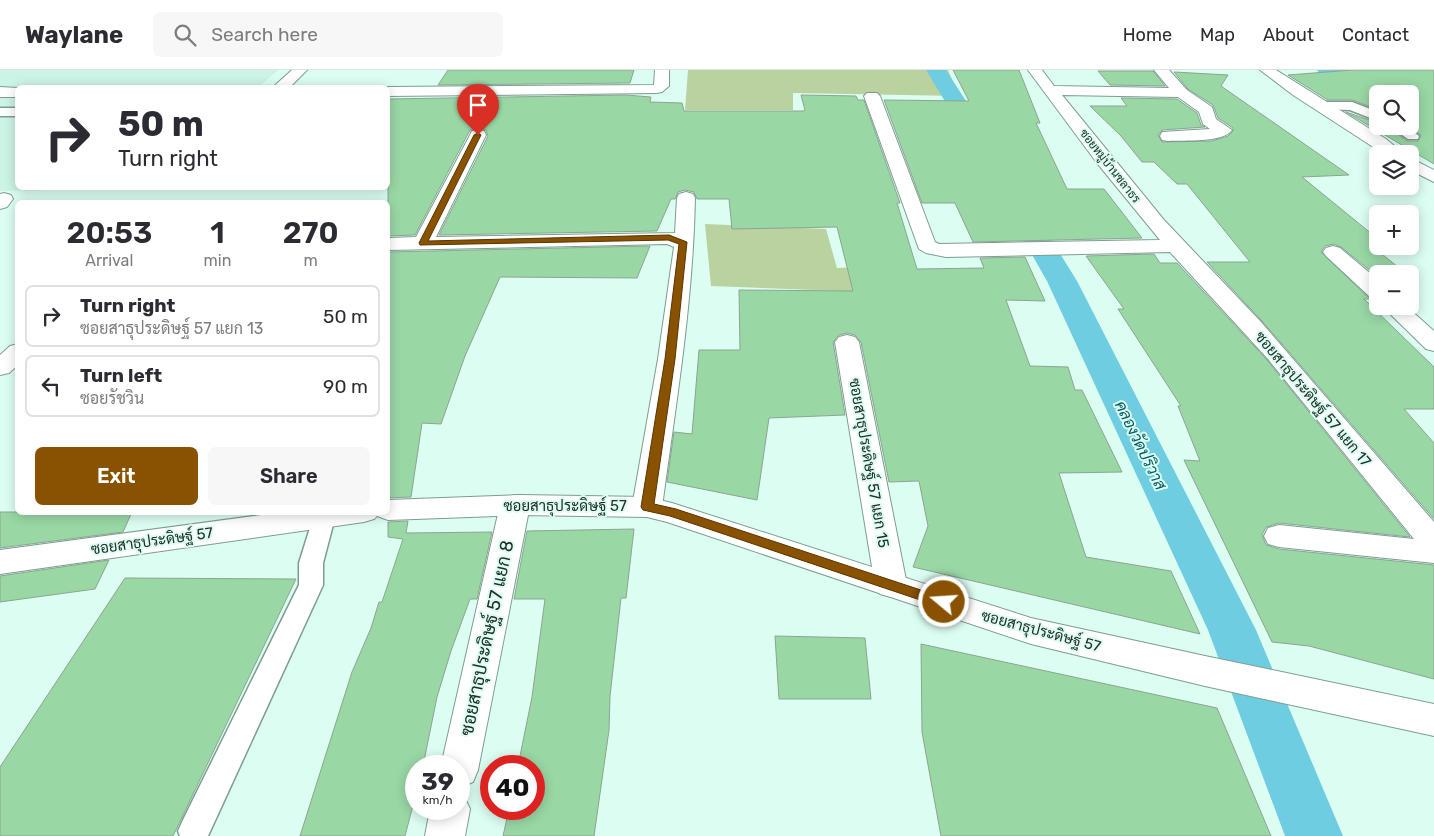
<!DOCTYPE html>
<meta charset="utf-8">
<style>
body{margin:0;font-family:Rubik,Sarabun,sans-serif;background:#f7f7f7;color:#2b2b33;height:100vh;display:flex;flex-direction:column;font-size:19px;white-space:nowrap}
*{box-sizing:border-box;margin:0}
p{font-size:16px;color:#7c7c81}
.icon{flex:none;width:28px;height:28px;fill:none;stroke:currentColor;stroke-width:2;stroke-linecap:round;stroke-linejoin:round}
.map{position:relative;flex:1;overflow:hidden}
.panel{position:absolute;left:15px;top:130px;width:375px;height:315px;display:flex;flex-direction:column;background:#fff;border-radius:8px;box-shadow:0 2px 12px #0003}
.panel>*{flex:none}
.hud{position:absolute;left:15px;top:15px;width:375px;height:105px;border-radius:8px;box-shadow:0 2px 12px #0003;background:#fff;color:#2b2b33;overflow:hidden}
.fabs{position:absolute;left:1369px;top:15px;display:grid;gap:10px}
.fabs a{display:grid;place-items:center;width:50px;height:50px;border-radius:8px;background:#fff;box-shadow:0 2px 12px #0003;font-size:25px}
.speed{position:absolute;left:405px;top:685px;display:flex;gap:10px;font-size:25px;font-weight:700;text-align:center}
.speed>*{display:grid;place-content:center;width:65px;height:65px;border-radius:50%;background:#fff;box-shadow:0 2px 12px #0003;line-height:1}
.speed small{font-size:12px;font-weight:400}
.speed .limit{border:8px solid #d22;background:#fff;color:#111}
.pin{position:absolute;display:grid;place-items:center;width:42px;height:42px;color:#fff;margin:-51px -21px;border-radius:50% 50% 50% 0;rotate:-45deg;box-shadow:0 0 5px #0007}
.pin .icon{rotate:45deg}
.me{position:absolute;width:55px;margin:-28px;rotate:288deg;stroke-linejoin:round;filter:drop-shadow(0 0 4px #0008)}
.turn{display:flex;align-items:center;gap:18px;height:105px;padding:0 20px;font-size:22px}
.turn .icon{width:65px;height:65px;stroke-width:2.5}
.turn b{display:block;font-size:35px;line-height:42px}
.eta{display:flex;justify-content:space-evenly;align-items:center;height:85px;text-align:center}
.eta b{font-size:30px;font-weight:600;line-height:35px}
.cta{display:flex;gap:10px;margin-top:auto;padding:10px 20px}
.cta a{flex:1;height:58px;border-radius:8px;background:#885201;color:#fff;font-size:20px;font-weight:600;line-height:58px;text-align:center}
.cta a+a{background:#f7f7f7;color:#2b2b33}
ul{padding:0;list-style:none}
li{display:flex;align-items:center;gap:15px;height:62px;margin:0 10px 8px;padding:0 10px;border:2px solid #e1e1e2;border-radius:8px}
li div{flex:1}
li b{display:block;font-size:19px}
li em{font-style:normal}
header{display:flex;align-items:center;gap:30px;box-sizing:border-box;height:70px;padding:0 25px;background:#fff;border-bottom:1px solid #e1e1e2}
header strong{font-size:24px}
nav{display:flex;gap:28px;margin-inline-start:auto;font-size:18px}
.search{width:350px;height:45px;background:#f7f7f7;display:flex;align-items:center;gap:12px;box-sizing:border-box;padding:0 18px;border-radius:8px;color:#7c7c81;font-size:19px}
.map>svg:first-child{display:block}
.built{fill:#cbf4e4}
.green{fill:#b9d2a0}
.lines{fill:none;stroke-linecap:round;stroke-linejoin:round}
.canal{fill:#6ecde0;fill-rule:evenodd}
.building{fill:#99d7a5;stroke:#8da491}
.lane-casing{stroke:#7e9d91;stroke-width:3}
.street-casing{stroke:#7e9d91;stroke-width:2}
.secondary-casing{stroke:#7e9d91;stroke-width:2}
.lane{fill:#fff;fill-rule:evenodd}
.street{fill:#fff;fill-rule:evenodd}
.secondary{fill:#fff;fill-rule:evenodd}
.route{fill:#885201;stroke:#583501}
.labels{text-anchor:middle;stroke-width:4;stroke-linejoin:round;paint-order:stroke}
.far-street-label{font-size:12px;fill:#222e2a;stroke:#dcfdf1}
.street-label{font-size:15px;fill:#222e2a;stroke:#dcfdf1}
.water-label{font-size:16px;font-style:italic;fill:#035a68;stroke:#dcfdf1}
.near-street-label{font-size:18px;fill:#222e2a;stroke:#dcfdf1}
</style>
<header>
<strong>Waylane</strong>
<div class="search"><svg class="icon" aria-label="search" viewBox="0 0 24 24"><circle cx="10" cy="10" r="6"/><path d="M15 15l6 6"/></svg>Search here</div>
<nav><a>Home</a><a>Map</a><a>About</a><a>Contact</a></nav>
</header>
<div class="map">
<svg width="1434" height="766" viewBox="0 0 1434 766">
<rect width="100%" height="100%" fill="#dcfdf1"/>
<!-- built -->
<g class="built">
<path d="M 0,0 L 278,0 L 259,17 L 0,18 Z"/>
<path d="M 0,25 L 17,25 L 18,118 L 145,118 L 0,121 Z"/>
</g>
<!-- green -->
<g class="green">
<path d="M 688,0 L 948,0 L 959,26 L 793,23 L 793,40 L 685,40 Z"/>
<path d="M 705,154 L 826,159 L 837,198 L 916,195 L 919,224 L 711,216 Z"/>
</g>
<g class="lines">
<!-- canal -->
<g class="canal">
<path d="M 926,0 L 946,0 L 995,76 L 991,81 L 983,83 L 975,81 Z"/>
<path d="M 1317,0 L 1342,0 L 1385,24 L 1378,24 L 1378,34 L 1369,33 L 1320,4 Z"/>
<path d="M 1011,117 L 1020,119 L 1077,211 L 1256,560 L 1343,766 L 1285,766 L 1208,560 L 1047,211 L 998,125 L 1002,119 Z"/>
</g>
</g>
<!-- building -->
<g class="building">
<path d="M 448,0 L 634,0 L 630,13 L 438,15 Z"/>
<path d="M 953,0 L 1019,0 L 1040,53 L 1036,53 L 1067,119 L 1104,119 L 1142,168 L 973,172 L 955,133 L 922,133 L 884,30 L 969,31 Z"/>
<path d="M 1352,0 L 1434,0 L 1434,94 L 1346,42 L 1378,53 L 1378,56 L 1387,56 L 1407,71 L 1418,71 L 1421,65 L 1409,56 L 1410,24 L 1378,24 L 1378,40 L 1353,30 L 1328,30 L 1288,5 Z"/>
<path d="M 1098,1 L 1153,1 L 1165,16 L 1110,15 Z"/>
<path d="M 1174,2 L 1228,5 L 1221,16 L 1349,105 L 1302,107 L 1378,169 L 1378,181 L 1407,204 L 1378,204 L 1378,207 L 1341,177 L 1334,174 L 1325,176 L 1321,182 L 1370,229 L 1364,229 L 1434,297 L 1434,339 L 1404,339 L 1434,373 L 1434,449 L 1262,251 L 1207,192 L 1250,192 L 1187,114 L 1177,114 L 1154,92 L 1142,92 L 1121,66 L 1090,36 L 1127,36 L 1121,28 L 1177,29 L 1197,43 L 1201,55 L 1205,57 L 1162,60 L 1158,65 L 1162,72 L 1212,71 L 1228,66 L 1233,61 L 1233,58 L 1218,48 L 1213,35 L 1188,19 Z"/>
<path d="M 626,25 L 651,27 L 650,32 L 682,33 L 684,41 L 803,41 L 805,40 L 801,25 L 856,26 L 858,30 L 864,30 L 900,133 L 897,133 L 917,199 L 984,198 L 980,188 L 1025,187 L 1045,231 L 1006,230 L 1030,296 L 1068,297 L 1075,320 L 1082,320 L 1122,402 L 1059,403 L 1086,487 L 1171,501 L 1200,564 L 913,497 L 928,456 L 919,411 L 889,412 L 861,272 L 855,265 L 847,263 L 839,265 L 833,272 L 845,345 L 769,348 L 757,430 L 667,412 L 674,362 L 692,364 L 699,280 L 740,280 L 739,220 L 853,221 L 837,157 L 732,159 L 729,129 L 697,129 L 694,122 L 685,120 L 678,122 L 675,129 L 671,129 L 657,161 L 439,165 L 488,66 L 486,60 L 478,58 L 470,60 L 415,165 L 388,166 L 388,29 Z"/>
<path d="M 650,176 L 637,208 L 500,207 L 465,286 L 441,354 L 422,353 L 411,427 L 388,428 L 388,182 Z"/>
<path d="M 1154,184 L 1160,193 L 1177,193 L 1267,290 L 1410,467 L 1279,453 L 1266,457 L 1262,465 L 1266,475 L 1279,479 L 1434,495 L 1434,609 L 1309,576 L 1272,572 L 1184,390 L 1200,391 L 1178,336 L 1181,336 L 1118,239 L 1124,239 L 1086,186 Z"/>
<path d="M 0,442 L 132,442 L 123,462 L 0,478 Z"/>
<path d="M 408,451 L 406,463 L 492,462 L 477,529 L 470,529 L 451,581 L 437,627 L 423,696 L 416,696 L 416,724 L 405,766 L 300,766 L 352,602 L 371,558 L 379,532 L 382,532 L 403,469 L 388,467 L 388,452 Z"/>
<path d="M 634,459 L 626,528 L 621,528 L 610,626 L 609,660 L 594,766 L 503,766 L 509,739 L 534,739 L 534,696 L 518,696 L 532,627 L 545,529 L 514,529 L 527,461 Z"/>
<path d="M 109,490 L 95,519 L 0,532 L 0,506 Z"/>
<path d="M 125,508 L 296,509 L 173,766 L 0,766 L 0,697 Z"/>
<path d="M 775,566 L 865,568 L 871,629 L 779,629 Z"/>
<path d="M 921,574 L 1217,638 L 1271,766 L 941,766 L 922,662 Z"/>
</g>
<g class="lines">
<!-- lane casing -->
<g class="lane-casing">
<g id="lane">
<path d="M 1322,32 L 1352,32 L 1378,42 L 1378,51 L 1350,40 L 1318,39 L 1316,36 L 1318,33 Z"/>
<rect x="0" y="38" width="18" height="8"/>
<path d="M 1389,56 L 1405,56 L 1419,66 L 1418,69 L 1408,69 Z"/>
<path d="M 315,442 L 333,442 L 335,447 L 323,493 L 323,515 L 208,766 L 180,766 L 178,761 L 183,750 L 299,515 L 299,493 Z"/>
</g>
</g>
<!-- street casing -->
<g class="street-casing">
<g id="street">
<path d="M 292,0 L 307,0 L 289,18 L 272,18 Z"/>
<path d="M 655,0 L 669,0 L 669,16 L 662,22 L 657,23 L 388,26 L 388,17 L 654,15 Z"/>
<path d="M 1028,0 L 1042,0 L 1054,16 L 1169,18 L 1154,0 L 1169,0 L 1187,20 L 1212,37 L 1216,49 L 1232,60 C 1223,73 1184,70 1168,71 L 1162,70 L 1160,66 L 1162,62 L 1210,59 L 1203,54 L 1199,42 L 1178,27 L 1062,25 L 1164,150 L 1261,252 L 1434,452 L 1434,493 L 1279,477 L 1268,474 L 1264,466 L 1268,458 L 1279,455 L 1414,469 L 1268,289 L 1170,182 L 946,187 L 926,183 L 919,179 L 864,26 L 867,23 L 877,23 L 880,26 L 935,172 L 939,174 L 1160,170 L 1097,93 Z"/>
<path d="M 1260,0 L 1276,0 L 1386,69 L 1404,84 L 1384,84 L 1293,25 Z"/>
<path d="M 0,17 L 18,18 L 18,27 L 0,27 Z"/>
<path d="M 478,60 L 484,61 L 486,65 L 436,167 L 675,163 L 677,128 L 679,124 L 686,122 L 693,124 L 695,128 C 693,232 676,334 662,437 L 657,444 L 647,447 L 637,444 L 632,437 L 658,289 L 674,177 L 667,174 L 388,180 L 388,168 L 416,167 L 470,65 L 472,61 Z"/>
<path d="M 1410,88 L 1434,100 L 1434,112 L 1410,100 Z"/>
<path d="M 4,123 L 11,125 L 13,129 L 7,137 L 0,139 L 0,124 Z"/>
<path d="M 1333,176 L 1340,178 L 1378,210 L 1378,228 L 1370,227 L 1326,186 L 1323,182 L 1326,178 Z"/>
<path d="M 1382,236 L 1406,236 L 1434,261 L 1434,281 L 1426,279 Z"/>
<path d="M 847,265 L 855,267 L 859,272 L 907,515 L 902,524 L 891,527 L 880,524 L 875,515 L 835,272 L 839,267 Z"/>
<path d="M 18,274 L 18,295 L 9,303 L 0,305 L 0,285 L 10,276 Z"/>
<path d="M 515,425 L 525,428 L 530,435 L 478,700 L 473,712 L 459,718 L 459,696 L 441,696 L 500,435 L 505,428 Z"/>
<path d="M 459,724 L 464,726 L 470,739 L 465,766 L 425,766 L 430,739 L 459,739 Z"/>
</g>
</g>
<!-- secondary casing -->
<g class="secondary-casing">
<path id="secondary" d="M 520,425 L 647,427 L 672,433 L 1031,548 L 1205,586 L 1434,634 L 1434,666 L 1205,616 L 1031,574 L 667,452 L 647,447 L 520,445 L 388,450 L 377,446 L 374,449 L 364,452 L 0,504 L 0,480 L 283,442 L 388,442 L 388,430 Z"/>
</g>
<!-- lane -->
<use href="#lane" class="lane"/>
<!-- street -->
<use href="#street" class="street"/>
<!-- secondary -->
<use href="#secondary" class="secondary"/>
</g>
<!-- route -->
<path class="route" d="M 478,63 L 481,65 L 428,171 L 669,165 L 687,172 L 675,289 L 654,434 L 676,439 L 948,529 L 950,532 L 948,536 L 944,538 L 670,446 L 643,440 L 641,437 L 665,289 L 679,174 L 668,170 L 420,175 L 419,173 L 474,65 Z"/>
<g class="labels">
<!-- far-street labels -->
<g class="far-street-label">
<text transform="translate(1110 96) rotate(52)" y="4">ซอยหมู่บ้านชลาธร</text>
</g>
<!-- street labels -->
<g class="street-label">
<text transform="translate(1313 329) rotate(50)" y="5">ซอยสาธุประดิษฐ์ 57 แยก 17</text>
<text transform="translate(869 393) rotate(80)" y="5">ซอยสาธุประดิษฐ์ 57 แยก 15</text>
<text x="565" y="441">ซอยสาธุประดิษฐ์ 57</text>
<text transform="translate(152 471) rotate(-8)" y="5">ซอยสาธุประดิษฐ์ 57</text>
<text transform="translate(1041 561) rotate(15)" y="5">ซอยสาธุประดิษฐ์ 57</text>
</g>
<!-- water labels -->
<g class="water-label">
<text transform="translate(1141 375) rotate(64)" y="6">คลองวัดปริวาส</text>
</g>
<!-- near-street labels -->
<g class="near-street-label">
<text transform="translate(487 568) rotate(-78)" y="6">ซอยสาธุประดิษฐ์ 57 แยก 8</text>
</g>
</g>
</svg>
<div class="fabs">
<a><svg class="icon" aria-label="search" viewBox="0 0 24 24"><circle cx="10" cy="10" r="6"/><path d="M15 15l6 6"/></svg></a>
<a><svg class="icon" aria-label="layers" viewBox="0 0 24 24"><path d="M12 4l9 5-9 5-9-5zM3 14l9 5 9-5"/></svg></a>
<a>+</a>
<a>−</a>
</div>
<div class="speed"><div>39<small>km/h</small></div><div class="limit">40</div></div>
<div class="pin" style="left:478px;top:65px;background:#d93025"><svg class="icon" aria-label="arrive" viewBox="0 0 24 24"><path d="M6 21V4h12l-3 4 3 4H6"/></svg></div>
<svg class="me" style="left:944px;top:532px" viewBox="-20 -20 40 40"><circle r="17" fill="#885201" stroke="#fff" stroke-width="3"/><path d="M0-11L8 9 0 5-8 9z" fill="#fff"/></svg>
<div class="hud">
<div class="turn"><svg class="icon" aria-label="right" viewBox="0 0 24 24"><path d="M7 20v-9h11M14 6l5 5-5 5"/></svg><div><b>50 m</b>Turn right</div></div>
</div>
<section class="panel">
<div class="eta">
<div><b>20:53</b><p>Arrival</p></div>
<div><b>1</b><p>min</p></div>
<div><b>270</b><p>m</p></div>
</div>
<ul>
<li><svg class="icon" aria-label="right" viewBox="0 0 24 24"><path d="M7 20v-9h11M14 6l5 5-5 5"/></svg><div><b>Turn right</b><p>ซอยสาธุประดิษฐ์ 57 แยก 13</p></div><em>50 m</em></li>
<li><svg class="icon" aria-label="left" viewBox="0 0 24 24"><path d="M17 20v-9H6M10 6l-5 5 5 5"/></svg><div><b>Turn left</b><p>ซอยรัชวิน</p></div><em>90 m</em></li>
</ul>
<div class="cta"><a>Exit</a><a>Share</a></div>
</section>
</div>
